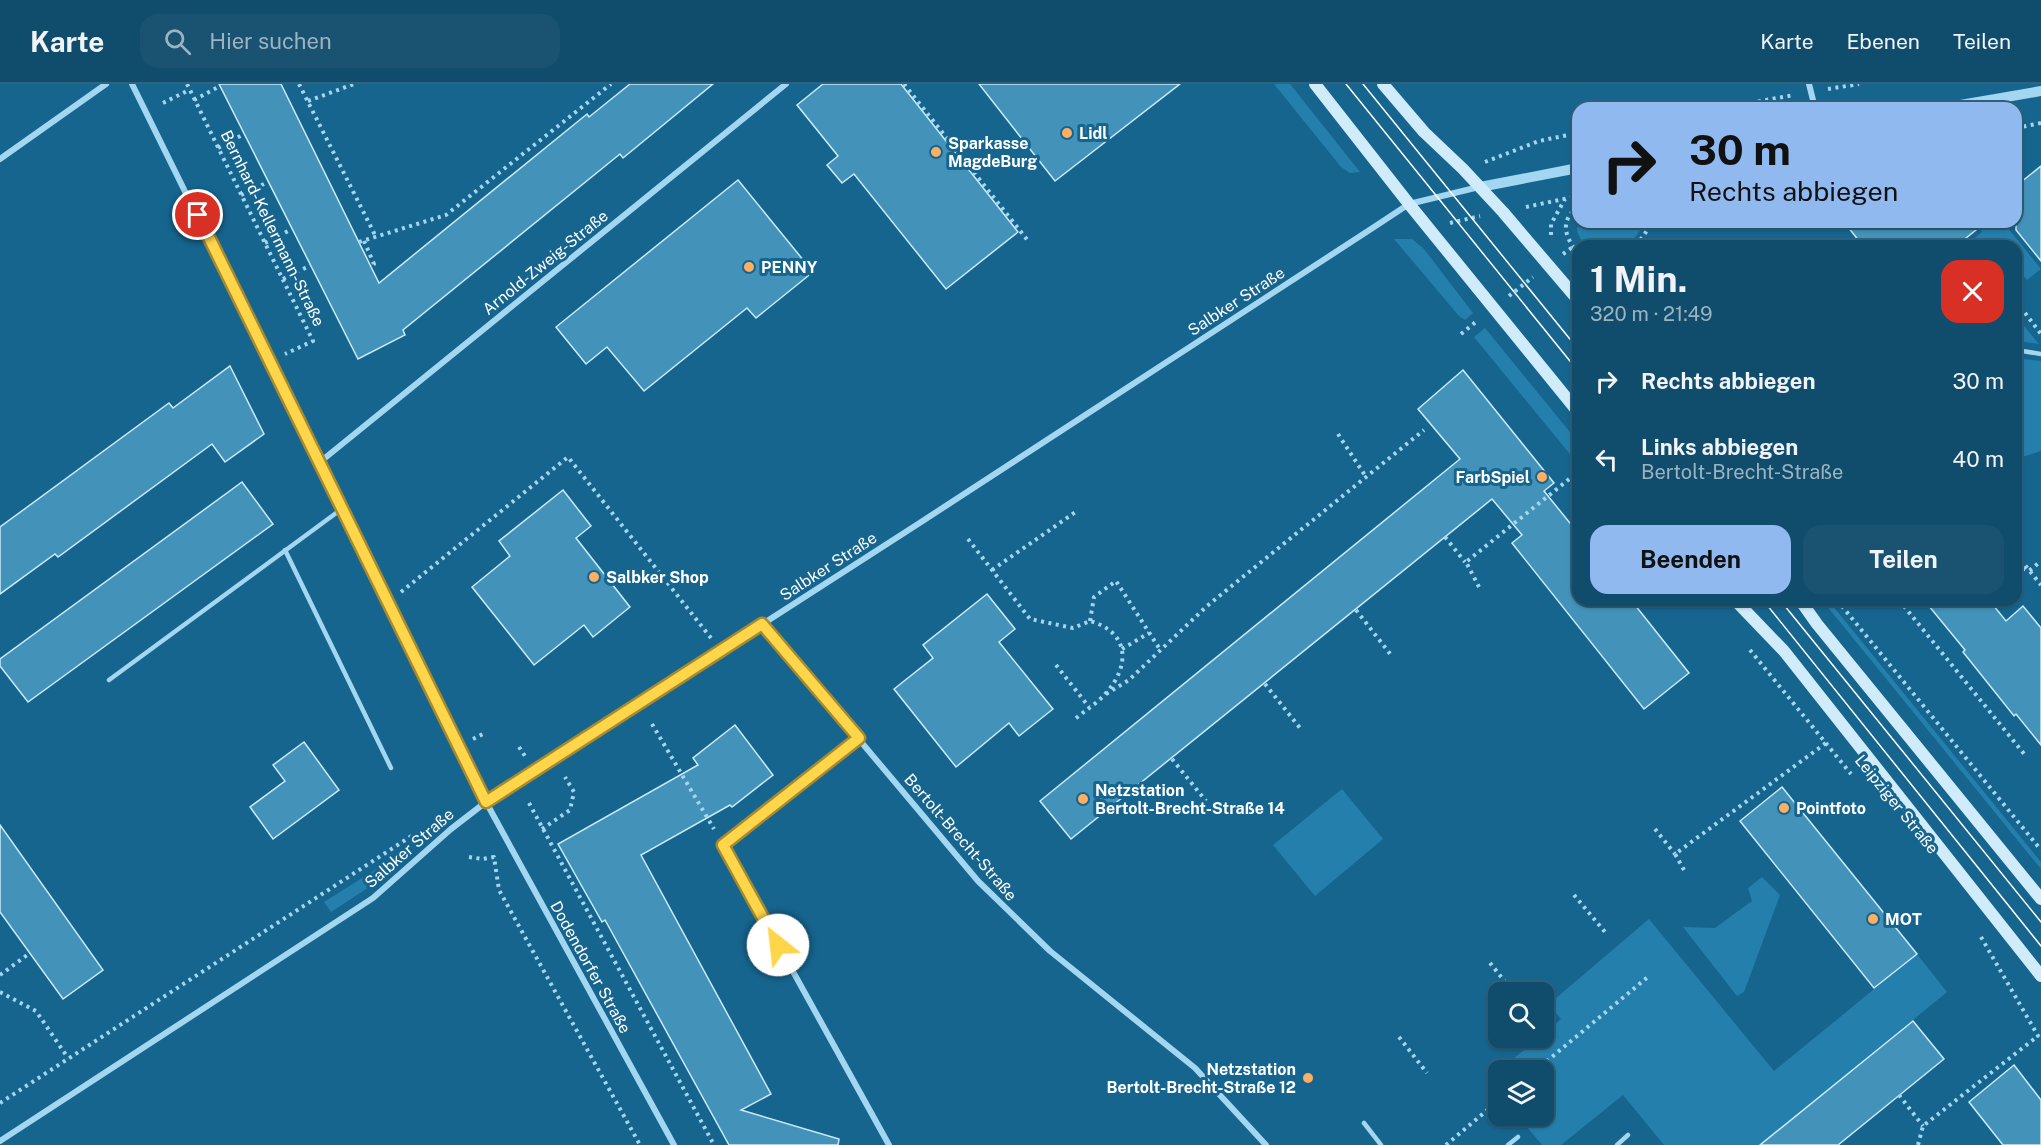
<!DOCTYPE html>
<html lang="de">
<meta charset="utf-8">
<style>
body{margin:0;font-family:"Public Sans",sans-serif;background:#195371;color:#f1f3f6;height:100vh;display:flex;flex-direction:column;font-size:22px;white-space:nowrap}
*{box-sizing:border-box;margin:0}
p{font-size:20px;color:#9cb4c1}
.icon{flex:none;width:33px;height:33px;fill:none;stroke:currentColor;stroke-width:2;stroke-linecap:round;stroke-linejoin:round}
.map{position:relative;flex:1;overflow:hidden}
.side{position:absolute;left:1572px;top:156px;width:450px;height:366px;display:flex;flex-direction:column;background:#104c6b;border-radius:18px;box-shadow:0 2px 4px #0004,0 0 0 2px #30637e}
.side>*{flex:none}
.top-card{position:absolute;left:1572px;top:18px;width:450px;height:126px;border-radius:18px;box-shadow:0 2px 4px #0004,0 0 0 2px #30637e;background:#90b9f0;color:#111;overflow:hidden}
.buttons{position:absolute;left:1488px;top:898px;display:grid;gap:12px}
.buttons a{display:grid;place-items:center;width:66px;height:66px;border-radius:12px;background:#104c6b;box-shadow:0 2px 4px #0004,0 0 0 2px #30637e;font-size:30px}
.pin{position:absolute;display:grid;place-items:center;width:51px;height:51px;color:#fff;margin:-26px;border:3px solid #fff;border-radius:50%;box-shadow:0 2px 6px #0007}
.me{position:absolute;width:66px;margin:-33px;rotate:331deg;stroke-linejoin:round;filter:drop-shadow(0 0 4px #0008)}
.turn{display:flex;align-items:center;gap:21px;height:126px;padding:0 18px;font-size:27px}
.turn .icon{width:78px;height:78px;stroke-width:2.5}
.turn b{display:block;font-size:42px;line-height:51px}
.round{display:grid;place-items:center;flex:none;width:63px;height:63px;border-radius:18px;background:#195371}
.headline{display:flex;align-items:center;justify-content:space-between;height:102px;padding:0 18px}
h1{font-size:36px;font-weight:700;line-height:45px}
.cta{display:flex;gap:12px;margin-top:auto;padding:12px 18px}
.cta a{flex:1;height:69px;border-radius:18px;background:#90b9f0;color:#111;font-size:24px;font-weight:700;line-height:69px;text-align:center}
.cta a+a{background:#195371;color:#f1f3f6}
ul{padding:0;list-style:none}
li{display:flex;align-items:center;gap:18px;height:78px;padding:0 18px}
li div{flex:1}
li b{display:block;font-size:22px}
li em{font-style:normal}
header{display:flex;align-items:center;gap:36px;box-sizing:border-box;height:84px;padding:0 30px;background:#104c6b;border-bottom:2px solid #30637e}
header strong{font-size:28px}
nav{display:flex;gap:33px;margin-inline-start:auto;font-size:21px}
.search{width:420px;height:54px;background:#195371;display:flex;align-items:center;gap:15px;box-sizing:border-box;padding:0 21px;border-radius:18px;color:#9cb4c1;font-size:22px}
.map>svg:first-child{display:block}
.green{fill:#257fac}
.building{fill:#4392b9;stroke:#c9ebfb;stroke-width:1.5}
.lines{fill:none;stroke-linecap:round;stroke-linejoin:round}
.path{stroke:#a3d6f0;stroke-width:4;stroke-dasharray:3 4.5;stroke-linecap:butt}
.service{stroke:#a3d6f0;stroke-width:4.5}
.minor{stroke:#a3d6f0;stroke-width:6}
.tertiary{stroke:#a3d6f0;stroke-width:10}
.secondary{stroke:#d0ecfb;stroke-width:12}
.tram{stroke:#fff;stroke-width:1.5}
.route-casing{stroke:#a68a30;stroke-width:15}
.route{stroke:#ffd54a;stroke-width:10}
.poi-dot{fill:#ffaf61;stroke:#16658f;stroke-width:2}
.labels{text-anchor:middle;stroke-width:6;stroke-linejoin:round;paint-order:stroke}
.poi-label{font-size:16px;font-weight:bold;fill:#fff;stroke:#16658f;text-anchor:start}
.street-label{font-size:16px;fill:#fff;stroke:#16658f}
</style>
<header>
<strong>Karte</strong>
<div class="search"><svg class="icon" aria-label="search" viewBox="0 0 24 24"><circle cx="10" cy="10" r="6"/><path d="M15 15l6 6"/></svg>Hier suchen</div>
<nav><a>Karte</a><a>Ebenen</a><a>Teilen</a></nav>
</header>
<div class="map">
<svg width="2041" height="1061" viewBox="0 0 2041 1061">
<rect width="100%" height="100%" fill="#16658f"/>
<!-- green -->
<g class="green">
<path d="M 1274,0 L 1290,0 L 1360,88 L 1350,89 L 1341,83 Z"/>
<path d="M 1578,137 L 1578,138 L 1647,138 L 1628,162 L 1584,162 L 1577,147 Z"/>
<path d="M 1989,138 L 2003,138 L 2041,185 L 2027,196 L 2016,183 L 2016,162 L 1965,162 L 1982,148 L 1980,146 Z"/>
<path d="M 1394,155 L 1412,155 L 1424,165 L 1473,229 L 1465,236 L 1459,232 Z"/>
<path d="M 2016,232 L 2039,260 L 2016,257 Z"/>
<path d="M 1485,244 L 1578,358 L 1578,380 L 1474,253 Z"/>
<path d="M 2016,274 L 2041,277 L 2041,367 L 2016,375 Z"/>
<path d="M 1822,516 L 1828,516 L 2041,778 L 2041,785 Z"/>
<path d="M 1342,705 L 1383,755 L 1315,812 L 1273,761 Z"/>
<path d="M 408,765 L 380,796 L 331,828 L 324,818 Z"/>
<path d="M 1762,793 L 1780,811 L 1744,908 L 1737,912 L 1683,843 L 1715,844 L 1752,817 L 1748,804 Z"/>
<path d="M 1649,835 L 1774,987 L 1917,870 L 1947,908 L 1760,1061 L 1664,1061 L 1623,1011 L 1561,1061 L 1542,1061 L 1518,1032 L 1544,1032 L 1544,987 L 1498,987 L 1498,1009 L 1487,996 L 1539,954 L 1544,954 L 1544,950 L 1561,935 L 1549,920 Z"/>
</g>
<!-- building -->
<g class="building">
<path d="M 219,0 L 281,0 L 379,199 L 587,30 L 589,33 L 630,0 L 713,0 L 623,74 L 620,70 L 403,246 L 405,251 L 358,275 Z"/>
<path d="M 823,0 L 901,0 L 1018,148 L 946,205 L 854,90 L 842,99 L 827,81 L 838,72 L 797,21 Z"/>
<path d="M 979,0 L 1180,0 L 1055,97 Z"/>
<path d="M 2041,82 L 2041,177 L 2016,146 L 2016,102 Z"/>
<path d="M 738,96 L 813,188 L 756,234 L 747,224 L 644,307 L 607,263 L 586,280 L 556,243 Z"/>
<path d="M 1844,138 L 1986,138 L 1956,162 L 1863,162 Z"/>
<path d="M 230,282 L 264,350 L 225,378 L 212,360 L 58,473 L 55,470 L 0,510 L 0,443 L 169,319 L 173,324 Z"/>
<path d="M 1463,286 L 1554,399 L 1544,407 L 1578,449 L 1578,516 L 1631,516 L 1689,589 L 1644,625 L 1512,459 L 1522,451 L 1492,415 L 1071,755 L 1040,717 L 1460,375 L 1418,325 Z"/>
<path d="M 242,398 L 273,440 L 28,618 L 0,582 L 0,575 Z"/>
<path d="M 563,406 L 591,442 L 576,454 L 630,523 L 593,553 L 584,541 L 534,581 L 472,503 L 510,472 L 499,457 Z"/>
<path d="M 987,510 L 1015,545 L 999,558 L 1053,625 L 1019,652 L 1009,639 L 956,683 L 894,605 L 933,574 L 923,561 Z"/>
<path d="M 1924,516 L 1989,516 L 2006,537 L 2023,522 L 2041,544 L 2041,661 L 2016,630 L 2014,632 L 1963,568 L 1965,566 Z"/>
<path d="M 735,641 L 773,691 L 732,723 L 730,721 L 641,771 L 771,1010 L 741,1026 L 839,1055 L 838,1061 L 729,1061 L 605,836 L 602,838 L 558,760 L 698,681 L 693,674 Z"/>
<path d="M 304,658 L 339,706 L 273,755 L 250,723 L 285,697 L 273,681 Z"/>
<path d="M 1782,703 L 1917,870 L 1874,904 L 1740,737 Z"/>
<path d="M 0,741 L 103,886 L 63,915 L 0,828 Z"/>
<path d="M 1913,937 L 1944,975 L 1838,1061 L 1760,1061 Z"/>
<path d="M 2014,981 L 2041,1016 L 2041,1061 L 2003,1061 L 1969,1018 Z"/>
</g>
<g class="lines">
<!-- path -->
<g class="path">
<path d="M 187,0 L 313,257 L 285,270"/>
<path d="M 299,0 L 376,153"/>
<path d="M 904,0 L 1029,158"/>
<path d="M 1828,5 L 1859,0"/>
<path d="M 194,16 L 220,2"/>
<path d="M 308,17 L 354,0"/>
<path d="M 163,19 L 189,6"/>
<path d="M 1721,24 L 1794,11"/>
<path d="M 2016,44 L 2041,39"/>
<path d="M 218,64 L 244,50"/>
<path d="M 1485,78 L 1539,57 L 1578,49"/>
<path d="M 241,111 L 268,98"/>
<path d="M 1578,122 C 1559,138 1565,153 1578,169"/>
<path d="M 1526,123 L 1578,112"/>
<path d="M 1450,139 L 1480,132"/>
<path d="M 1551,151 L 1551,140 L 1565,115"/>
<path d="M 364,157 L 374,180 L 370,182"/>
<path d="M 359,158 L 446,131 L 611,0"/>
<path d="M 265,159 L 292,145"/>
<path d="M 1636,162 L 1648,145 L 1656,138"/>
<path d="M 1563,170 L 1573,163"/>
<path d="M 2016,191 L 2025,203"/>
<path d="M 283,195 L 311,181"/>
<path d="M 1509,212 L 1533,193"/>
<path d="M 2016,217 L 2041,250"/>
<path d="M 1461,250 L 1477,237"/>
<path d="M 1338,350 L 1366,393"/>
<path d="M 1445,453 L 1465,478"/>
<path d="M 968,455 L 1030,535 L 1073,544 L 1090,537 C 1129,548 1131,581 1106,609 C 1098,619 1084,627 1074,636"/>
<path d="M 2016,470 L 2041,501"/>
<path d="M 2016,481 L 2029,487 L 2041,477"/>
<path d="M 992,486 L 1077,427"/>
<path d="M 1479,503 L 1466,478 L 1573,392"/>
<path d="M 401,508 L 568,373 L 711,554"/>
<path d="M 1837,516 L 2041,766"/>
<path d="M 1899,516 L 2025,671"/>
<path d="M 1356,526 L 1391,571"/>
<path d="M 1090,537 L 1094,513 L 1116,497 L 1161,567"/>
<path d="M 1122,565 L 1149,549"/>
<path d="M 1750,566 L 1851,690"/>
<path d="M 1056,581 L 1089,623"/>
<path d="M 1265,600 L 1300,644"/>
<path d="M 1106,610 L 1129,596 L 1207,522 L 1424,346"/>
<path d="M 652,640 L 714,745"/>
<path d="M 473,655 L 483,650"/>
<path d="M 519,663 L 525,672"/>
<path d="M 1172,675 L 1206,717"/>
<path d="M 529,719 L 714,1061"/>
<path d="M 542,745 L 570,726 L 574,708 L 565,693"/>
<path d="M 1655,745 L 1675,770"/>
<path d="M 469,773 L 482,775 L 494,773 L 499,806 L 640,1061"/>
<path d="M 1684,786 L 1675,770 L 1826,659"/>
<path d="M 1574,811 L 1605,848"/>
<path d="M 1981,853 L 2041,957"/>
<path d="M 1490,879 L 1514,909"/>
<path d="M 0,891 L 30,869"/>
<path d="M 0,908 L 36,927 L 68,974"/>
<path d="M 1399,953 L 1427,989"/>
<path d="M 1535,987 L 1649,892"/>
<path d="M 1899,1011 L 1923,1042"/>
<path d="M 0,1019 L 413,751"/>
<path d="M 1446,1061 L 1498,1017"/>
<path d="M 1918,1061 L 1923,1042 L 2038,952"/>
</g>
<!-- service -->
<g class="service">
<path d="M 2016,266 L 2041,270"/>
<path d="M 285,466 L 391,684"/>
<path d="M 109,596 L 343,424"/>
<path d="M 1364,1039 L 1381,1061"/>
<path d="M 1508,1061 L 1518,1053"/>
<path d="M 1617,1061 L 1628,1051"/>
</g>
<!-- minor -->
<g class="minor">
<path d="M 132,0 L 486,718 L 674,1061"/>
<path d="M 1809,0 L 1815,24"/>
<path d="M 0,75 L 106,0"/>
<path d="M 320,378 L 786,0"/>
<path d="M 762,540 L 978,797 L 1050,867 L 1195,984 L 1266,1061"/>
<path d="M 859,654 L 723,761 L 889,1061"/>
<path d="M 0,1057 L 373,814 L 451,745 L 486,718 L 918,440 L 1371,145 L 1409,120 L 1479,103"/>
</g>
<!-- tertiary -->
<g class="tertiary">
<path d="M 1943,24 L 2041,7"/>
<path d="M 1480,103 L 1578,84"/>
</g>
<!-- secondary -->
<g class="secondary">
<path d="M 1315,0 L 1409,120 L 1578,328"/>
<path d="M 1383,0 L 1424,48 L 1463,85 L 1503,128 L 1578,216"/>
<path d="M 1735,516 L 1784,567 L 2041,892"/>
<path d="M 1800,516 L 1817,540 L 2041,815"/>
</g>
<!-- tram -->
<g class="tram">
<path d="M 1346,0 L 1578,287"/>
<path d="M 1363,0 L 1578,265"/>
<path d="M 1763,516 L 2041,862"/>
<path d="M 1780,516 L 2041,838"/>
</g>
</g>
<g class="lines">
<!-- route casing -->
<g class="route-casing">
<path id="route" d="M 198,131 L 486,718 L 762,540 L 859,654 L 723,761 L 778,861"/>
</g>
<!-- route -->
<use href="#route" class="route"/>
</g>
<!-- markers -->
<g class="poi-dot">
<circle cx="1067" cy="49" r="6"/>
<circle cx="936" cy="68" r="6"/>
<circle cx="749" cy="183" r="6"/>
<circle cx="1542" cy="393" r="6"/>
<circle cx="594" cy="493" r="6"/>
<circle cx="1083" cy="715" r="6"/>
<circle cx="1784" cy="724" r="6"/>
<circle cx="1873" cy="835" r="6"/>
<circle cx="1308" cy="994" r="6"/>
</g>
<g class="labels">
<!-- poi labels -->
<g class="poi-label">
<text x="1079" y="55">Lidl</text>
<text x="948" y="65">Sparkasse<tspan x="948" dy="18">MagdeBurg</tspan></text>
<text x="761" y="189">PENNY</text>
<text x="1530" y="399" text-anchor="end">FarbSpiel</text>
<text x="606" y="499">Salbker Shop</text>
<text x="1095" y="712">Netzstation<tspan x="1095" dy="18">Bertolt-Brecht-Straße 14</tspan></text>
<text x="1796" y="730">Pointfoto</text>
<text x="1885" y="841">MOT</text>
<text x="1296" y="991" text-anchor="end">Netzstation<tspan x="1296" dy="18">Bertolt-Brecht-Straße 12</tspan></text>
</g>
<!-- street labels -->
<g class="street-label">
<text transform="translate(273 144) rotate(64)" y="6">Bernhard-Kellermann-Straße</text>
<text transform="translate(545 178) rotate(-39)" y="6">Arnold-Zweig-Straße</text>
<text transform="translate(1236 217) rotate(-33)" y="6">Salbker Straße</text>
<text transform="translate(828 482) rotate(-33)" y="6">Salbker Straße</text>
<text transform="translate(1897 720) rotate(51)" y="6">Leipziger Straße</text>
<text transform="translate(961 753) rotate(49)" y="6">Bertolt-Brecht-Straße</text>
<text transform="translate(409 764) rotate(-41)" y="6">Salbker Straße</text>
<text transform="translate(591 883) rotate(61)" y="6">Dodendorfer Straße</text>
</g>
</g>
</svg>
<div class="buttons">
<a><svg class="icon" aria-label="search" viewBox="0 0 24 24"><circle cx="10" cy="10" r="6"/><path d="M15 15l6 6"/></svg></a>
<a><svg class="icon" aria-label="layers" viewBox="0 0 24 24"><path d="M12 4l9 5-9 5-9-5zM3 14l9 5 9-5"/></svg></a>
</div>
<div class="pin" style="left:198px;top:131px;background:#d93025"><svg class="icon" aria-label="arrive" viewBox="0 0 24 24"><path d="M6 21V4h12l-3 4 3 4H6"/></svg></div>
<svg class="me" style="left:778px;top:861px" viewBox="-20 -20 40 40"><circle r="19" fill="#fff"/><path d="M0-13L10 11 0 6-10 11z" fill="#ffd54a"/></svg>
<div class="top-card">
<div class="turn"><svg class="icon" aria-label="right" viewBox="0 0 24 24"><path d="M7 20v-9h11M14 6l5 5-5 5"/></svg><div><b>30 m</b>Rechts abbiegen</div></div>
</div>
<section class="side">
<div class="headline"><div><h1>1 Min.</h1><p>320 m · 21:49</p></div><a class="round" style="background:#d93025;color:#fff"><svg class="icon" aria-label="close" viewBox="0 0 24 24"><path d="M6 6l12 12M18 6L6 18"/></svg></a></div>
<ul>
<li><svg class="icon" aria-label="right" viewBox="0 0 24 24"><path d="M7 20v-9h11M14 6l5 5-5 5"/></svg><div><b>Rechts abbiegen</b></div><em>30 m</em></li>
<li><svg class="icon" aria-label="left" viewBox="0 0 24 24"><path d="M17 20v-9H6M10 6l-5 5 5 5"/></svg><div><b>Links abbiegen</b><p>Bertolt-Brecht-Straße</p></div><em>40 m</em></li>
</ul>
<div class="cta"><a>Beenden</a><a>Teilen</a></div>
</section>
</div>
